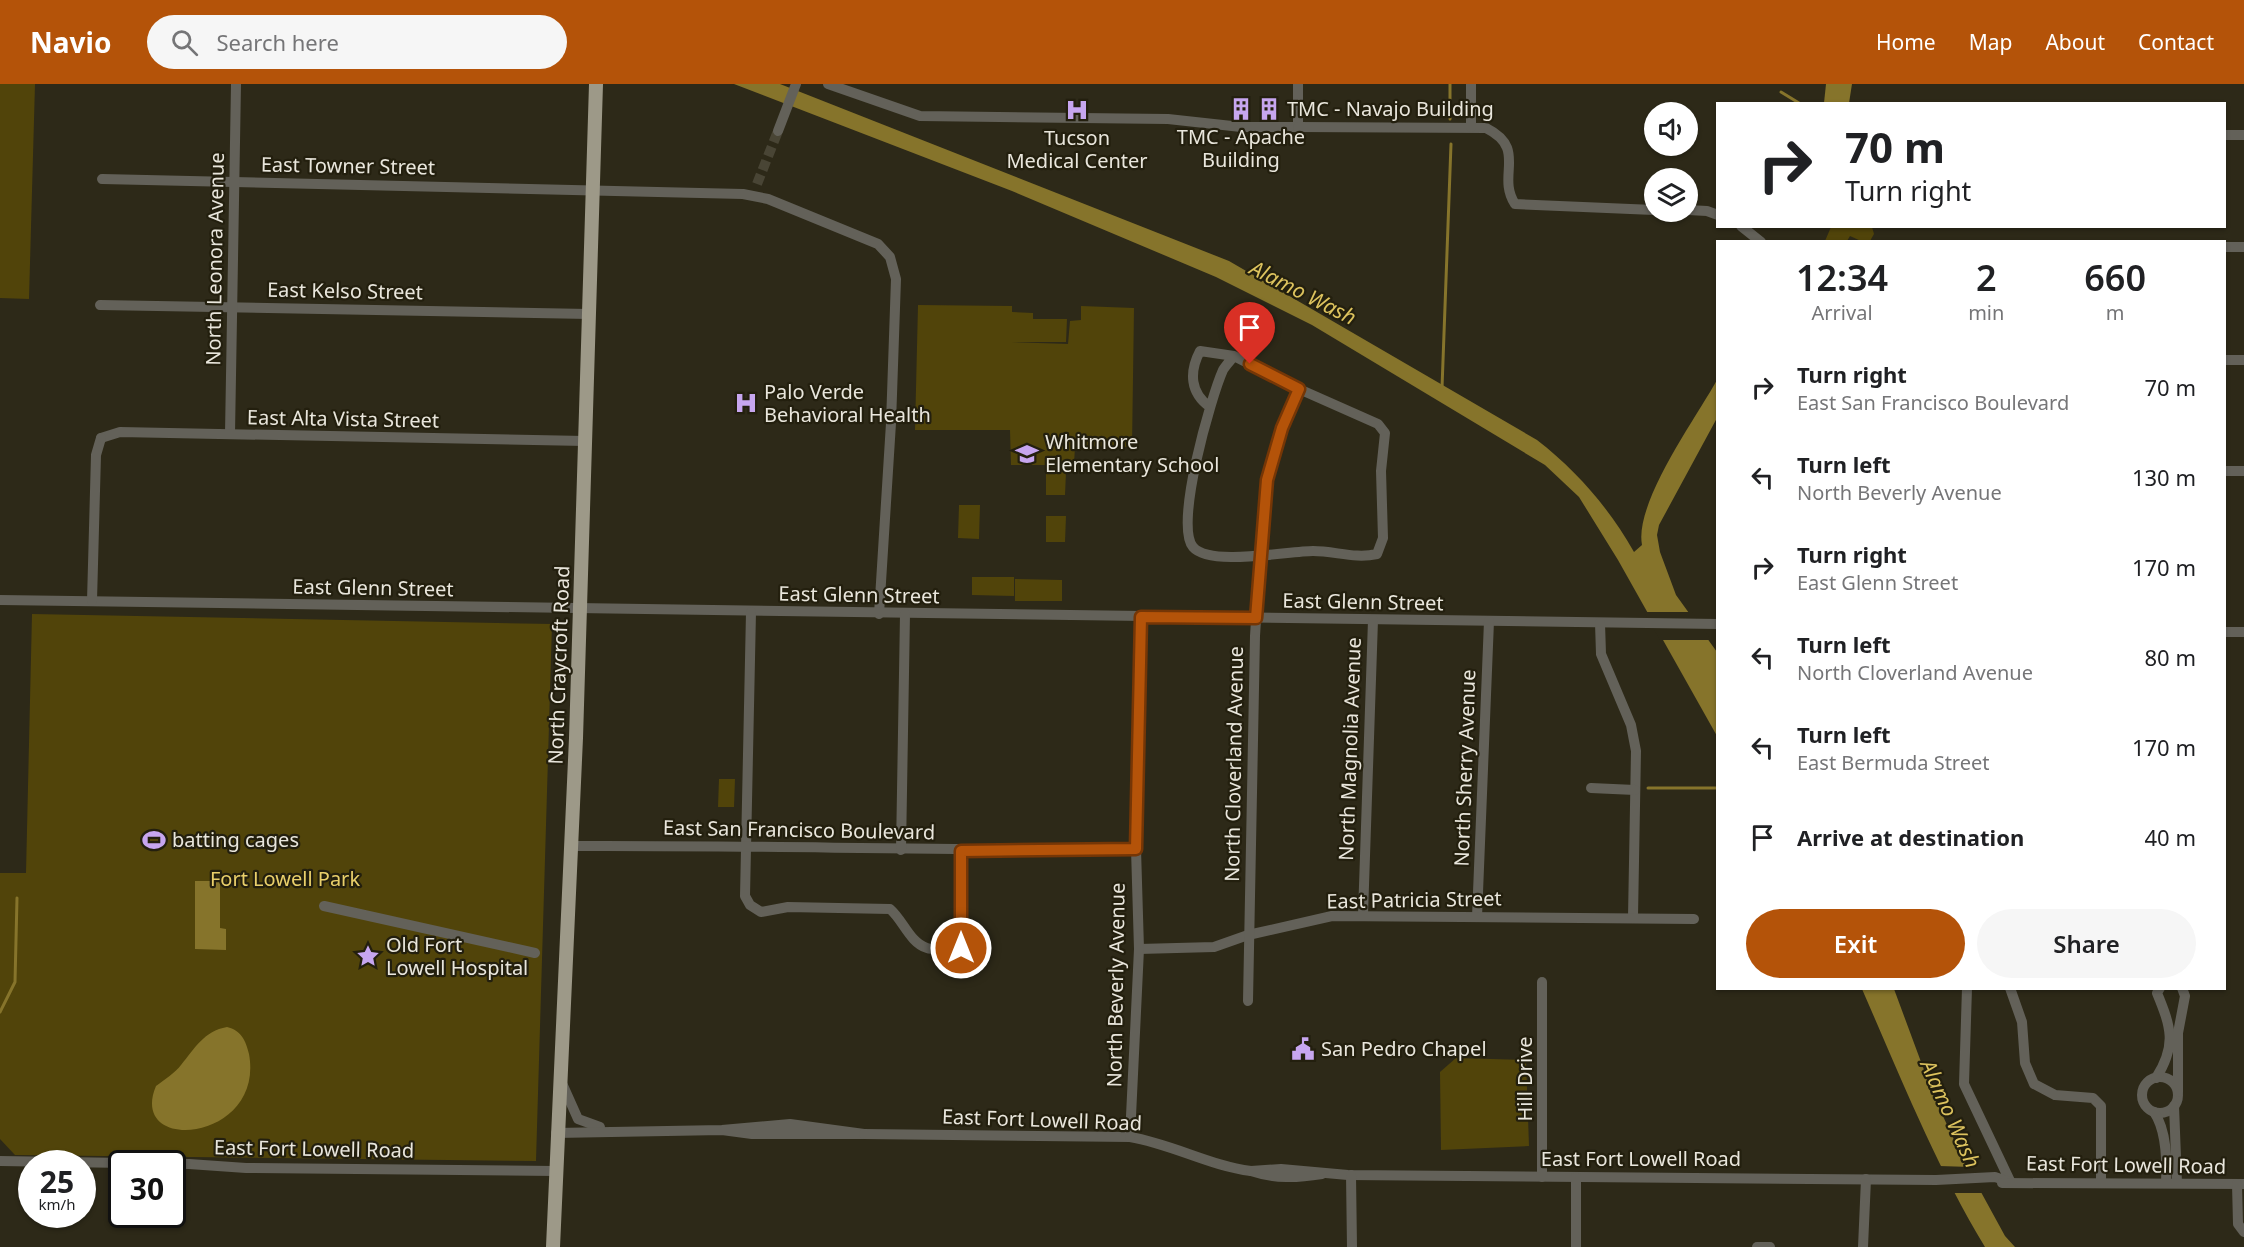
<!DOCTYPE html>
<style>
body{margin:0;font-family:"Noto Sans",sans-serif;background:#f6f6f6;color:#202124;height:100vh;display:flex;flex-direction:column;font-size:22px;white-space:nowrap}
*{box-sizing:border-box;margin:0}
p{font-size:20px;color:#757577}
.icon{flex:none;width:33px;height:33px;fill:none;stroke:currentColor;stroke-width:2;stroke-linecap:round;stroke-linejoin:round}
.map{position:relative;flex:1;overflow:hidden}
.details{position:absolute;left:1716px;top:156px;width:510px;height:750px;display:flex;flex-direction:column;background:#fff;border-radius:0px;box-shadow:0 2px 4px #0004}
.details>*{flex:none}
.guide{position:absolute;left:1716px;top:18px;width:510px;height:126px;border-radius:0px;box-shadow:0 2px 4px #0004;background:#fff;color:#202124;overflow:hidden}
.buttons{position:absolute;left:1644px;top:18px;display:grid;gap:12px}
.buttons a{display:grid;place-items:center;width:54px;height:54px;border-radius:50%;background:#fff;box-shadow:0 2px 4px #0004;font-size:30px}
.speed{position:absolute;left:18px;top:1066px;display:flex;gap:12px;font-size:30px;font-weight:700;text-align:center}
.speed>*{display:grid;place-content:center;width:78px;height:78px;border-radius:50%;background:#fff;box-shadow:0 2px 4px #0004;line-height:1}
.speed small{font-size:15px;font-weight:400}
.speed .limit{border:3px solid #111;border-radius:9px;background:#fff;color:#111}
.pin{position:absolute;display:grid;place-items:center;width:51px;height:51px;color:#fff;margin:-62px -26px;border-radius:50% 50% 50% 0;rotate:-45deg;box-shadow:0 0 6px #0007}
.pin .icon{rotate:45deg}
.me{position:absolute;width:66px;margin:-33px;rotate:0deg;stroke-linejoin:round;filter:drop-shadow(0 0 4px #0008)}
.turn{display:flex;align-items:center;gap:21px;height:126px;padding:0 30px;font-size:27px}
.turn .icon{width:78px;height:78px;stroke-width:2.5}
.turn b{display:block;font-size:42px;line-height:51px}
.eta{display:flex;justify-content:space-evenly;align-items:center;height:102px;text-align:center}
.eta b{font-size:36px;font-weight:600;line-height:42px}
.button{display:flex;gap:12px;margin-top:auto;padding:12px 30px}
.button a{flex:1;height:69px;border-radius:36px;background:#b45309;color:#fff;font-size:24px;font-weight:600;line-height:69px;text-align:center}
.button a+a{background:#f6f6f6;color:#202124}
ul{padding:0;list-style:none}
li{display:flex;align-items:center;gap:18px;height:90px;padding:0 30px}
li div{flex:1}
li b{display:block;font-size:22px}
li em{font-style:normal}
header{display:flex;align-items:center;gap:36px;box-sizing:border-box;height:84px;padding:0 30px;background:#b45309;color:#fff}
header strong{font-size:28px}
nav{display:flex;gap:33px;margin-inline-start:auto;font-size:21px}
.search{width:420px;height:54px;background:#f6f6f6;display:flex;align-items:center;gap:15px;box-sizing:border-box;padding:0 21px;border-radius:33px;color:#757577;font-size:22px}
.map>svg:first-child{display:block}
.green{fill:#51440a}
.water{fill:#86742b}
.pier{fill:#2d2918}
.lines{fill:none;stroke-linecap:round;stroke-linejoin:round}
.stream{stroke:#86742b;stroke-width:3}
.minor-tunnel{stroke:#494535;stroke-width:10;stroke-dasharray:10 5;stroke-linecap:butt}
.minor{stroke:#636159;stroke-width:10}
.major{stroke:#9d9988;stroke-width:14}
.route-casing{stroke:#753606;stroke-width:15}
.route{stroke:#b45309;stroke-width:10}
.labels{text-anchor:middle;stroke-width:4.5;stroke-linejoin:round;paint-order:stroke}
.poi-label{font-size:20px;fill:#e9e6dc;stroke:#231f0e;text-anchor:start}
.street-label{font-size:20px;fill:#e9e6dc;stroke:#231f0e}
.park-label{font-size:20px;fill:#e9cf6a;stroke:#231f0e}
.water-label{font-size:21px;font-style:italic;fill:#ddc35e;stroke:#231f0e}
</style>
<header>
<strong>Navio</strong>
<div class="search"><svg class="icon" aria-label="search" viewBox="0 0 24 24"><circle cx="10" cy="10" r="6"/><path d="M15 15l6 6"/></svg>Search here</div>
<nav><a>Home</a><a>Map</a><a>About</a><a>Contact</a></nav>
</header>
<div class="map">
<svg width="2244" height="1163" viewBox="0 0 2244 1163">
<rect width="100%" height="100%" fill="#2d2918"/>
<!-- green -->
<g class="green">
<path d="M 0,0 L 35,0 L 29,215 L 0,214 Z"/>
<path d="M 1831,143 L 1872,143 L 1874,150 L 1870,157 L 1861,157 L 1850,152 L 1847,157 L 1825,157 Z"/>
<path d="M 918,221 L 1012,222 L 1012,228 L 1033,229 L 1033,235 L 1067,235 L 1066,258 L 1011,258 L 1068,260 L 1070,237 L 1081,236 L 1081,222 L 1134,224 L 1132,363 L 1075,362 L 1074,381 L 1011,381 L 1010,346 L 915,346 Z"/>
<path d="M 1046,388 L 1066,388 L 1065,411 L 1046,411 Z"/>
<path d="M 959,421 L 980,421 L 979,455 L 958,454 Z"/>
<path d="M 1046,432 L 1066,432 L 1065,458 L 1046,458 Z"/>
<path d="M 972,493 L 1014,493 L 1014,512 L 972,511 Z"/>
<path d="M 1015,495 L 1062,496 L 1062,517 L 1015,517 Z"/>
<path d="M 32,530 L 552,540 L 536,1077 L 15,1071 L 0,1055 L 0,789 L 26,789 Z"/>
<path d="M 719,695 L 735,695 L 734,723 L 718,723 Z"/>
<path d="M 1456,974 L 1526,976 L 1529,1062 L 1441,1066 L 1440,988 Z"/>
</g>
<!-- water -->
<g class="water">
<path d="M 734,0 L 780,0 L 1229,177 L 1537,356 C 1577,387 1609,424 1634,468 L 1642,461 C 1634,419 1696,334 1717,296 L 1717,334 L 1659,441 L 1657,451 L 1660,468 L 1676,511 L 1717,568 L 1717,652 L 1618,476 L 1579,413 L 1545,381 L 1312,241 L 1216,193 L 1012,107 Z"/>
<path d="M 1826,0 L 1852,0 L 1849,19 L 1824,19 Z"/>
<path d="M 195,797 L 220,797 L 220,844 L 226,845 L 226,866 L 195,865 Z"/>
<path d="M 1862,905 L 1894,905 L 1934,1013 L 1964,1077 L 2005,1152 L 2015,1163 L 1985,1163 C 1936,1082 1900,992 1862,905 Z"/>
<path d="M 227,943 C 241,946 246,957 249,970 C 265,1058 127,1071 156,1002 C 164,996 175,989 181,981 C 195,964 204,947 227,943 Z"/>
</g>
<!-- pier -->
<g class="pier">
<path d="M 1644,528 L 1692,528 L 1711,556 L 1660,556 Z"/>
<path d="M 1939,1082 L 1971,1083 L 1985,1109 L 1952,1109 Z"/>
</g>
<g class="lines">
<!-- stream -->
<g class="stream">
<path d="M 1450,0 L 1450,35"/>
<path d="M 1781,8 L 1799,19"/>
<path d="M 1800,20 L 1830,20"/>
<path d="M 1442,304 L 1451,60"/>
<path d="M 1648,704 L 1718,704"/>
<path d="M 0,928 L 15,898 L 17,814"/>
</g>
<!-- minor-tunnel -->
<path class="minor-tunnel" d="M 757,100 L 778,47"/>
<!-- minor -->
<g class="minor">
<path d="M 828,0 L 920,32 L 1168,35 L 1241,43 L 1298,43 L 1298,0"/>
<path d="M 1298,43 L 1486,44 C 1528,65 1496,91 1515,120 L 1654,126"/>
<path d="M 1471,43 L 1471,0"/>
<path d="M 778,47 L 796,0"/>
<path d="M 2224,51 L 2244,51"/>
<path d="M 102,95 L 743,110 L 768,115 L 878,160 L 890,173 L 896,195 L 891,339 L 879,530"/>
<path d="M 1688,126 L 1707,127 L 1718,131"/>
<path d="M 1741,142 L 1761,158"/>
<path d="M 2224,163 L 2244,163"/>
<path d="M 100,221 L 589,230"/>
<path d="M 2224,276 L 2244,276"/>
<path d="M 1210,323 C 1190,309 1189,288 1200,267 L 1234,272 L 1299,305 L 1378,340 L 1385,349 L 1381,387 L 1383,454 L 1377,470 C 1355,475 1335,467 1313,467 C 1288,467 1210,483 1193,463 C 1174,441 1211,313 1223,286 C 1226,281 1231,276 1234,272"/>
<path d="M 230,350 L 236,0"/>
<path d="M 101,354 L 120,348 L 585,357"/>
<path d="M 2224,387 L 2244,387"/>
<path d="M 0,516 L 1718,540"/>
<path d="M 92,517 L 96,371 L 101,354"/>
<path d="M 751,528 L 745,812 L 750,821 L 761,828 L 788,823 L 890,825 C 903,836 910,859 927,864 C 936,867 951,864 961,864 L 961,767"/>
<path d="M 1600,539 L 1601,570 L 1631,641 L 1636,667 L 1633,833"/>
<path d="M 2224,548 L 2244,548"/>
<path d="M 1591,704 L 1635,706"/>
<path d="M 570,762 C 759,761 947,767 1136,765"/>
<path d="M 901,766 L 905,530"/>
<path d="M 324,822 L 535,869"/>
<path d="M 1363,831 L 1373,536"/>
<path d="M 1477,833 L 1489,537"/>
<path d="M 1139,865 L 1214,863 L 1248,851 L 1332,832 L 1694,835"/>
<path d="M 1967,904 L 1964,1000 L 2010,1097"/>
<path d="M 2010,904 L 2022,938 L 2025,979 L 2034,1000 L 2055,1011 L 2093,1014 L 2101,1022 L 2101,1098"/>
<path d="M 1248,917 L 1255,552 L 1262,439 L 1267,396 L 1282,344 L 1299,305"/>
<circle cx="2160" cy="1011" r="18"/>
<path d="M 2156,994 C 2177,961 2171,943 2157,909 L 2160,904"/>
<path d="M 561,997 L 578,1035 L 600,1043"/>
<path d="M 2178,1008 L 2178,949 L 2185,912 L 2182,904"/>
<path d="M 2174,1022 L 2177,1099"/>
<path d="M 2154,1028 C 2167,1047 2167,1077 2166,1099"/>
<path d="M 556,1049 L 722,1046 L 790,1040 L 864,1050 L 752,1050 L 722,1046"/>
<path d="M 864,1050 L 1130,1053 C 1172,1060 1210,1082 1251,1087"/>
<path d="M 1130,1053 L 1139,865 L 1136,765 L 1141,533"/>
<path d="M 0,1077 L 189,1080 L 246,1084 L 555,1087"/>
<path d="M 1322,1090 C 1297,1094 1275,1095 1251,1087 L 1281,1085 L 1348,1091 L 1936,1096 L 1995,1093 L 2007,1097"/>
<path d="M 1351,1091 L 1352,1163"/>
<path d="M 1542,1093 L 1542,898"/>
<path d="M 2002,1099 L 2244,1100"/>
<path d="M 2237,1100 L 2238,1140 L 2244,1148"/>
<path d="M 1576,1163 L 1576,1093"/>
<path d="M 1757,1163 L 1770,1163"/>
<path d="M 1863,1163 L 1866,1095"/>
</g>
<!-- major -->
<path class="major" d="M 553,1163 L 576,654 L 596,0"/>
</g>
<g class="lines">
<!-- route casing -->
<g class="route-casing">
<path id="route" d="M 961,864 L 961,767 L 1136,765 L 1141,533 L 1256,534 L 1267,396 L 1282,344 L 1299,305 L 1250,280"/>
</g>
<!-- route -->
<use href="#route" class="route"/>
</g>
<!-- icons -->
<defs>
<g id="building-bare" transform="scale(1.8)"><path d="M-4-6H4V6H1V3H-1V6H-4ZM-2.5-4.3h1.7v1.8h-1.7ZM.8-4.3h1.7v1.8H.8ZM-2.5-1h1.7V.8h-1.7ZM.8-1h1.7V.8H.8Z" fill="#c7a6ef" stroke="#231f0e" stroke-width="2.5" paint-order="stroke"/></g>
<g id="hospital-bare" transform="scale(1.8)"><path d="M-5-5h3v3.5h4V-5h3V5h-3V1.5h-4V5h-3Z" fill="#c7a6ef" stroke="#231f0e" stroke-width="2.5" paint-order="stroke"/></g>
<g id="school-bare" transform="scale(1.8)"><path d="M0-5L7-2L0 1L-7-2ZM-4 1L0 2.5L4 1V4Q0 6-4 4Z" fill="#c7a6ef" stroke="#231f0e" stroke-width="2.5" paint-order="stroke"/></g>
<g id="stadium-bare" transform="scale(1.8)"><path d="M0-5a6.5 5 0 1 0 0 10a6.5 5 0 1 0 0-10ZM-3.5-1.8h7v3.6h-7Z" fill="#c7a6ef" stroke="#231f0e" stroke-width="2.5" paint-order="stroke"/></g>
<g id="sight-bare" transform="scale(1.8)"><path d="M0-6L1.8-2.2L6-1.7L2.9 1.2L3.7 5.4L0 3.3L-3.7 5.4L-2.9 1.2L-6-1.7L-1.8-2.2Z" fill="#c7a6ef" stroke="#231f0e" stroke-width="2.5" paint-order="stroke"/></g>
<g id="civic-bare" transform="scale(1.8)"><path d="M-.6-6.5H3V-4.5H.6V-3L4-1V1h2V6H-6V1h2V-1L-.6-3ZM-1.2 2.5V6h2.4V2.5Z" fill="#c7a6ef" stroke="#231f0e" stroke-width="2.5" paint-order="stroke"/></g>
</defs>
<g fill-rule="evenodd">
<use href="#building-bare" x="1241" y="25"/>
<use href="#building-bare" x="1269" y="25"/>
<use href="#hospital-bare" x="1077" y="26"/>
<use href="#hospital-bare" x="746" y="319"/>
<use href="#school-bare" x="1027" y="370"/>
<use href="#stadium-bare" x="154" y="756"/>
<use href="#sight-bare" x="368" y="872"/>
<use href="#civic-bare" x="1303" y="965"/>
</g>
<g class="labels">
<!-- poi labels -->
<g class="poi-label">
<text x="1287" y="32">TMC - Navajo Building</text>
<text x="1241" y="60" text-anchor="middle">TMC - Apache<tspan x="1241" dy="23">Building</tspan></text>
<text x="1077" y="61" text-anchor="middle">Tucson<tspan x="1077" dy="23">Medical Center</tspan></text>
<text x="764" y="315">Palo Verde<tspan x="764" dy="23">Behavioral Health</tspan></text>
<text x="1045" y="365">Whitmore<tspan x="1045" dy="23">Elementary School</tspan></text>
<text x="172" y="763">batting cages</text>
<text x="386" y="868">Old Fort<tspan x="386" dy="23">Lowell Hospital</tspan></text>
<text x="1321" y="972">San Pedro Chapel</text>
</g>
<!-- street labels -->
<g class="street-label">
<text transform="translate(348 82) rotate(1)" y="7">East Towner Street</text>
<text transform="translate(215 175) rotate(-89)" y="7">North Leonora Avenue</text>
<text transform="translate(345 207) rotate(1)" y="7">East Kelso Street</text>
<text transform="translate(343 335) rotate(1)" y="7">East Alta Vista Street</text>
<text transform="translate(373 504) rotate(1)" y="7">East Glenn Street</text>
<text transform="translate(859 511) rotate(1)" y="7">East Glenn Street</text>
<text transform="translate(1363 518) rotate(1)" y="7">East Glenn Street</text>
<text transform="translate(559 581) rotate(-88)" y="7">North Craycroft Road</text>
<text transform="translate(1350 665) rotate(-88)" y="7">North Magnolia Avenue</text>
<text transform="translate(1234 680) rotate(-89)" y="7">North Cloverland Avenue</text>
<text transform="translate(1465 684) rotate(-88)" y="7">North Sherry Avenue</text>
<text transform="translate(799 746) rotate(1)" y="7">East San Francisco Boulevard</text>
<text transform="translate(1414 816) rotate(-1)" y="7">East Patricia Street</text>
<text transform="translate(1116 901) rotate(-89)" y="7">North Beverly Avenue</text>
<text transform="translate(1525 995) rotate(-90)" y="7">Hill Drive</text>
<text transform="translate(1042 1036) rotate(2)" y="7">East Fort Lowell Road</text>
<text transform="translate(314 1065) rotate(1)" y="7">East Fort Lowell Road</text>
<text x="1641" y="1082">East Fort Lowell Road</text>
<text transform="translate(2126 1081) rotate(1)" y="7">East Fort Lowell Road</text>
</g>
<!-- park labels -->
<g class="park-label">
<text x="285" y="802">Fort Lowell Park</text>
</g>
<!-- water labels -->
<g class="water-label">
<text transform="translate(1303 209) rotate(27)" y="7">Alamo Wash</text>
<text transform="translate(1950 1030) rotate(66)" y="7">Alamo Wash</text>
</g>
</g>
</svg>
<div class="buttons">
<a><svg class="icon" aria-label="sound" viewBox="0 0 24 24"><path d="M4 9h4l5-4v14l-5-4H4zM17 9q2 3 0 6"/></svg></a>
<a><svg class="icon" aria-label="layers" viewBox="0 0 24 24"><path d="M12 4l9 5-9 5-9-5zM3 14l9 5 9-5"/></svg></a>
</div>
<div class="speed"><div>25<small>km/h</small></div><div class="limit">30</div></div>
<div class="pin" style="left:1250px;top:280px;background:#d93025"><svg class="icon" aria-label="arrive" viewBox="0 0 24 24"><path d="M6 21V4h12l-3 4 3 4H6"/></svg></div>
<svg class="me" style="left:961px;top:864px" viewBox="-20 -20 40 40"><circle r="17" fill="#b45309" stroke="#fff" stroke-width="3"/><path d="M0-11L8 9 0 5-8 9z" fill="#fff"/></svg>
<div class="guide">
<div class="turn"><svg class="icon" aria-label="right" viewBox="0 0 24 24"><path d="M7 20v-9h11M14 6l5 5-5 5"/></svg><div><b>70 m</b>Turn right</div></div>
</div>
<section class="details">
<div class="eta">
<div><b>12:34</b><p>Arrival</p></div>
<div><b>2</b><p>min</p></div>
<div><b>660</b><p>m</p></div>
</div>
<ul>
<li><svg class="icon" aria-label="right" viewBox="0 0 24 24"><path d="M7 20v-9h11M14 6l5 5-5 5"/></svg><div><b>Turn right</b><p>East San Francisco Boulevard</p></div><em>70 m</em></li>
<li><svg class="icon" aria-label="left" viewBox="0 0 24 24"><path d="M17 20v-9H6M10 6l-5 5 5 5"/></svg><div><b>Turn left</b><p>North Beverly Avenue</p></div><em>130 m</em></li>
<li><svg class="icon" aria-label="right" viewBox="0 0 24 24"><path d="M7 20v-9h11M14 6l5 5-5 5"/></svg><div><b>Turn right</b><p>East Glenn Street</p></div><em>170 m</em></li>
<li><svg class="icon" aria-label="left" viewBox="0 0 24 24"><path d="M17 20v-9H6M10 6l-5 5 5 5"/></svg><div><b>Turn left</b><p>North Cloverland Avenue</p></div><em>80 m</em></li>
<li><svg class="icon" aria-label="left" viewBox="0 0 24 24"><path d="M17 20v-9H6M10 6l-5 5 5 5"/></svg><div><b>Turn left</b><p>East Bermuda Street</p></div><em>170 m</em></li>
<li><svg class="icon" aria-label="arrive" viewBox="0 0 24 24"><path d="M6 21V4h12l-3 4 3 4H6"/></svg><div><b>Arrive at destination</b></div><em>40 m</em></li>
</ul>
<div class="button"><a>Exit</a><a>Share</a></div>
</section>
</div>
